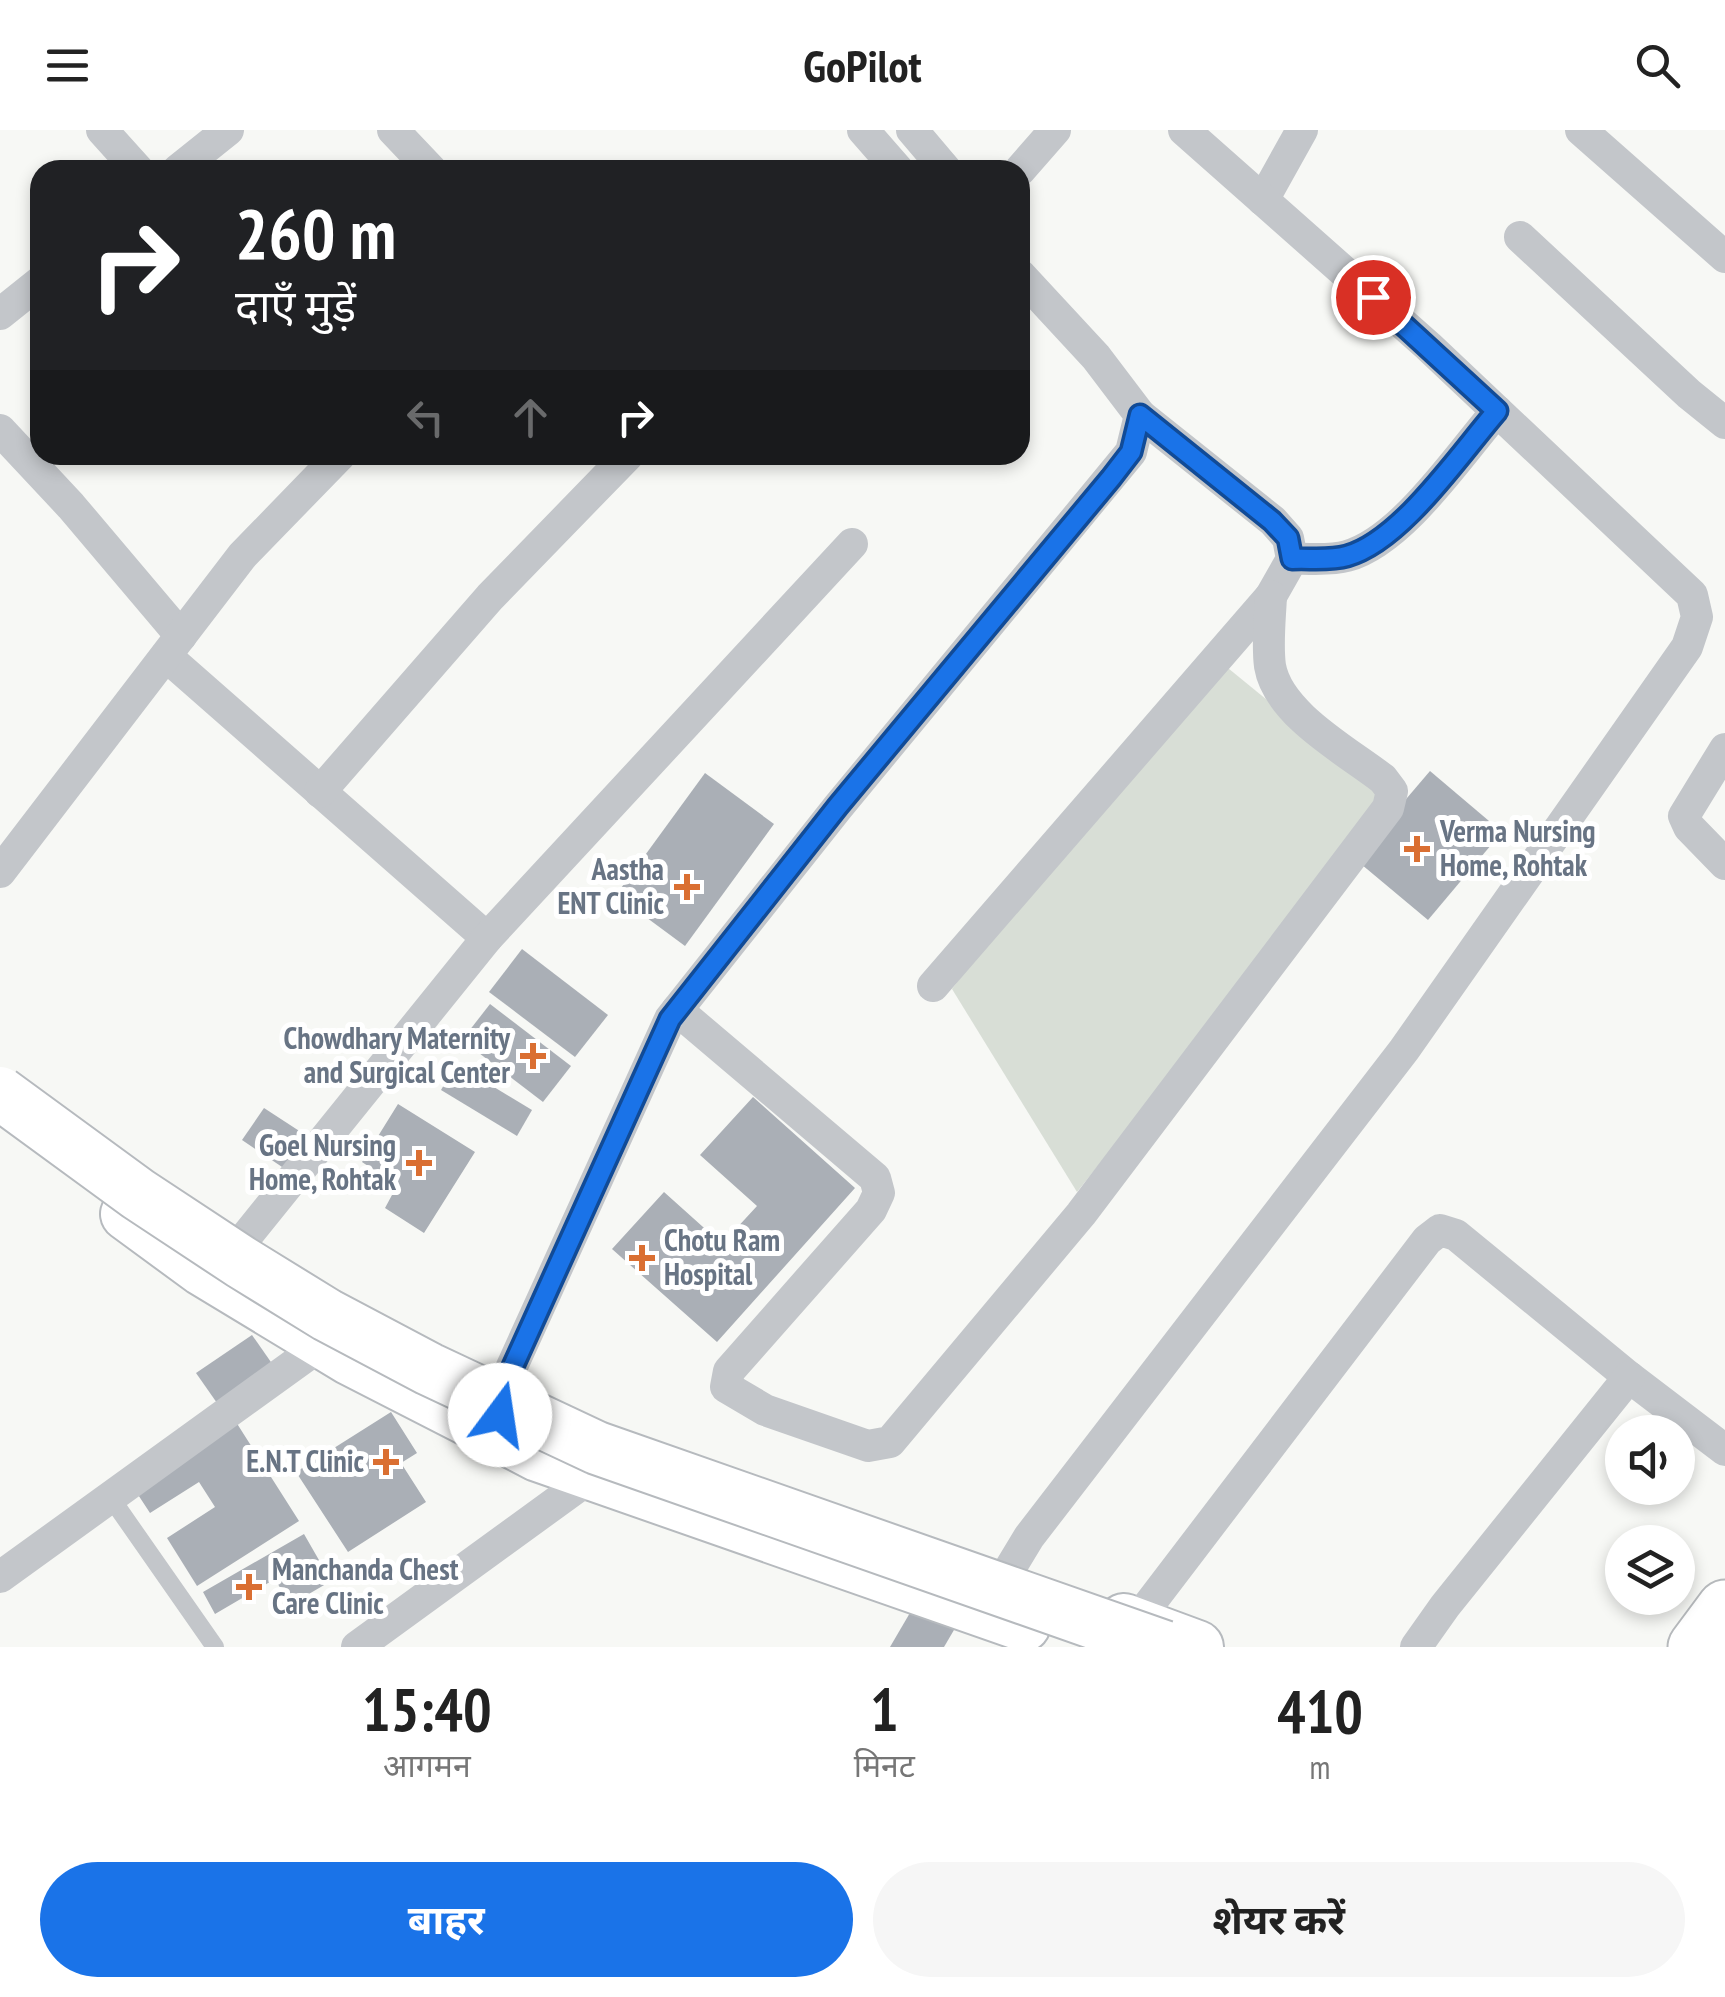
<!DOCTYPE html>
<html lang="hi">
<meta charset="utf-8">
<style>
body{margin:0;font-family:"PT Sans Narrow","Noto Sans Devanagari",sans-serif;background:#f6f6f6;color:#222;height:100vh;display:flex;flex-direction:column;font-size:38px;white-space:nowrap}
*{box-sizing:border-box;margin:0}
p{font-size:32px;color:#767676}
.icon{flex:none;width:55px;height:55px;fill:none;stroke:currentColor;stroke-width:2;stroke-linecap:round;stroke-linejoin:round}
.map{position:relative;height:1517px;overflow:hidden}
.sheet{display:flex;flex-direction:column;background:#fff;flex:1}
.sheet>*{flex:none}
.banner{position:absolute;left:30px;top:30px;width:1000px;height:305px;border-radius:30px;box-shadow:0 5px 15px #0003;background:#202124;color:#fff;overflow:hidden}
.tools{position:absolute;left:1605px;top:1285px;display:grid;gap:20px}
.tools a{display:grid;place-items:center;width:90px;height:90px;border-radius:50%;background:#fff;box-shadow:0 5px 15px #0003;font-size:50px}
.pin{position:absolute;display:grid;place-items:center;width:85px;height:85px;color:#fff;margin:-42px;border:5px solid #fff;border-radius:50%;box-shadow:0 2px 10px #0007}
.me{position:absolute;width:110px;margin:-55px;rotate:14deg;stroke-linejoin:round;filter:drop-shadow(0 0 8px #0008)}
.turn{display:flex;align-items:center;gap:35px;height:210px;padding:0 40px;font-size:45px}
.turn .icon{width:130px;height:130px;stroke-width:2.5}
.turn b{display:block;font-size:70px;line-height:85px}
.lanes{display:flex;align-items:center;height:95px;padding:0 40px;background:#0003;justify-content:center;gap:50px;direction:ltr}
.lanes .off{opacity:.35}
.eta{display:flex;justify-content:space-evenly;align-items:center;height:170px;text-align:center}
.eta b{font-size:60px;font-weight:700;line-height:70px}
.button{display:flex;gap:20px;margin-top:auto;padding:20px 40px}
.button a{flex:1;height:115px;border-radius:60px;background:#1a73e8;color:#fff;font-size:40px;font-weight:700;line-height:115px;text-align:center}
.button a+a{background:#f6f6f6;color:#222}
header{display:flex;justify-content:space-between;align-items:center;height:130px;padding:0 40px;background:#fff;font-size:45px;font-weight:700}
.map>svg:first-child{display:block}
.green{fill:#d8ded6}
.building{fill:#aaafb6}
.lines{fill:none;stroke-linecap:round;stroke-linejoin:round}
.primary-casing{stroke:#b6babe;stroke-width:56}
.trunk-casing{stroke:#b6b9bc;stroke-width:59}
.service{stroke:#c3c6ca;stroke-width:18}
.minor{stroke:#c3c6ca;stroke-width:32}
.primary{stroke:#fff;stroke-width:52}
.trunk{stroke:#fff;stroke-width:55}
.primary-bridge-casing{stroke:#b6babe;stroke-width:56;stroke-linecap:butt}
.primary-bridge{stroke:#fff;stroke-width:52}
.route-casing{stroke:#114b97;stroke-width:25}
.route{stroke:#1a73e8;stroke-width:18}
.poi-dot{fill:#da6f32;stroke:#fff;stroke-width:4}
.labels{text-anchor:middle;stroke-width:10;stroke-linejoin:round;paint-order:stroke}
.poi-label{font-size:30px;font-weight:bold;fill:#687484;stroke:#fff;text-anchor:end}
</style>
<header><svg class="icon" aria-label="menu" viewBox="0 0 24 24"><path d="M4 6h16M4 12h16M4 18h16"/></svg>GoPilot<svg class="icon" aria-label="search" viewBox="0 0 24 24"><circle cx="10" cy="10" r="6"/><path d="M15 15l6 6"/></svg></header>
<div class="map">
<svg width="1725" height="1517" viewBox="0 0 1725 1517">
<rect width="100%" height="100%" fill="#f7f8f5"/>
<!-- green -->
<path class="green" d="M 1212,525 L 1382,664 L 1153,967 L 1077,1062 L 952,859 L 1185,550 Z"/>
<!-- building -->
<g class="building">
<path d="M 1430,641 L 1502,702 L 1428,790 L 1355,729 Z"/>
<path d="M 705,643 L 774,694 L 685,816 L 616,765 Z"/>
<path d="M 522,819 L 608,885 L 575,927 L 489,862 Z"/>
<path d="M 490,874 L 571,936 L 543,972 L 462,910 Z"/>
<path d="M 456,934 L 532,980 L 517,1006 L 441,960 Z"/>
<path d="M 753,967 L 855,1058 L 717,1212 L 612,1119 L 664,1062 L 722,1114 L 757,1076 L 700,1025 Z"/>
<path d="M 398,974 L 475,1022 L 424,1103 L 385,1078 L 392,1065 L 374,1053 L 380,1044 L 362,1032 Z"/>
<path d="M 264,978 L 307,1006 L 285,1039 L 242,1010 Z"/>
<path d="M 252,1205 L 273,1235 L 217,1273 L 196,1243 Z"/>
<path d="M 391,1282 L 417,1323 L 401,1333 L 426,1372 L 348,1422 L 296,1342 Z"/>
<path d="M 236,1292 L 299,1391 L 197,1456 L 167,1408 L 215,1377 L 199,1352 L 150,1383 L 133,1357 Z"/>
<path d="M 304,1404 L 331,1451 L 290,1475 L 275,1449 L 215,1484 L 203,1462 Z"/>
<path d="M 921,1464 L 961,1488 L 944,1517 L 890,1517 Z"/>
</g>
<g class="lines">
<!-- primary casing -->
<g class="primary-casing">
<g id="primary">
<path d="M 127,1084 L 202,1139 L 349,1228 L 538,1325 L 1024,1495"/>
<path d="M 1124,1490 L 1197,1517"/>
</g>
</g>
<!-- trunk casing -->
<g class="trunk-casing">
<path id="trunk" d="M 1696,1517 L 1725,1478"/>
</g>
<!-- service -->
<path class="service" d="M 111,1368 L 215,1517"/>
<!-- minor -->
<g class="minor">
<path d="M 102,0 L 138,40"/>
<path d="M 393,0 L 431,40"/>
<path d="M 863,0 L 898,40"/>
<path d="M 912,0 L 946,40"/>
<path d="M 1581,0 L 1725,127"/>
<path d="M 178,40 L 228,0"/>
<path d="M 1020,40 L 1055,0"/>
<path d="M 1263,70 L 1302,0"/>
<path d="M 1520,107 L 1689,264 L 1725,293"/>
<path d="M 0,184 L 40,152"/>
<path d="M 0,300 L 71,376 L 181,506"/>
<path d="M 1292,429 C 1309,428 1330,431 1347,426 C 1402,411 1459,325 1497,281"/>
<path d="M 166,526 L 487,808"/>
<path d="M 1725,619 L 1684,686 L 1689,697 L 1725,734"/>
<path d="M 320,662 L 490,467 L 628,325"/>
<path d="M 0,742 L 242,426 L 340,325"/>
<path d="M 933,856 L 1271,466 L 1292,429 L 1288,408 L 1273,391 L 1140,285"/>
<path d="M 677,880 L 875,1048 L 879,1063 L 871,1080 L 729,1241 L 726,1257 L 765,1280 L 868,1316 L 890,1312 L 1081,1084 L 1388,678 L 1392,661 L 1383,649 C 1347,621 1278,584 1270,536 C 1267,514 1270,489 1271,466"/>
<path d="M 236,1119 L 487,808 L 852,414"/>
<path d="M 500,1286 L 499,1265 L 670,889 L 838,677 L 1131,322 L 1140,285 L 1096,227 L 1020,145"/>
<path d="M 0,1447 L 324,1213"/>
<path d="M 1003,1450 L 1029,1407 L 1404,920 L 1687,517 L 1697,487 L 1692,465 L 1428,216 L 1184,0"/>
<path d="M 1135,1493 L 1427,1110 L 1440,1100 L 1456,1105 L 1629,1247 L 1725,1320"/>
<path d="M 357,1517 L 595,1344"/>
<path d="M 1416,1517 L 1445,1476 L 1629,1247"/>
</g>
<!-- primary -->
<use href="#primary" class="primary"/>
<!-- trunk -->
<use href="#trunk" class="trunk"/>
<!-- primary-bridge casing -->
<g class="primary-bridge-casing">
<path id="primary-bridge" d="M 0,963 L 138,1064 L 241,1132 L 327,1185 L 429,1239 L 597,1318 L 1164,1517"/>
</g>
<!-- primary-bridge -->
<use href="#primary-bridge" class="primary-bridge"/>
</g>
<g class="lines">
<!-- route casing -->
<g class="route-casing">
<path id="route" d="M 500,1285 L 500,1265 L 670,889 L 838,676 L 1111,348 L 1131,322 L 1140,285 L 1272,391 L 1288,408 L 1292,429 C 1309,428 1330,431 1347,426 C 1401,411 1459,325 1497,281 L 1373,167"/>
</g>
<!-- route -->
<use href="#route" class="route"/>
</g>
<!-- markers -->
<g class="poi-dot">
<path d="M1412 704h10v10h10v10h-10v10h-10v-10h-10v-10h10z"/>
<path d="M682 742h10v10h10v10h-10v10h-10v-10h-10v-10h10z"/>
<path d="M528 911h10v10h10v10h-10v10h-10v-10h-10v-10h10z"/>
<path d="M414 1018h10v10h10v10h-10v10h-10v-10h-10v-10h10z"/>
<path d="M637 1113h10v10h10v10h-10v10h-10v-10h-10v-10h10z"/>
<path d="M381 1317h10v10h10v10h-10v10h-10v-10h-10v-10h10z"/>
<path d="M244 1442h10v10h10v10h-10v10h-10v-10h-10v-10h10z"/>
</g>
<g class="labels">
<!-- poi labels -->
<g class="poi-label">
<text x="1440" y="712" text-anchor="start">Verma Nursing<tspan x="1440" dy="34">Home, Rohtak</tspan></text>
<text x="664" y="750">Aastha<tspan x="664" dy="34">ENT Clinic</tspan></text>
<text x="510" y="919">Chowdhary Maternity<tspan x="510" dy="34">and Surgical Center</tspan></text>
<text x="396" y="1026">Goel Nursing<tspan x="396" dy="34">Home, Rohtak</tspan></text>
<text x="664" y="1121" text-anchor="start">Chotu Ram<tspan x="664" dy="34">Hospital</tspan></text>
<text x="364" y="1342">E.N.T Clinic</text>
<text x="272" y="1450" text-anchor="start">Manchanda Chest<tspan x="272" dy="34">Care Clinic</tspan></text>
</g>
</g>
</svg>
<div class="tools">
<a><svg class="icon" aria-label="sound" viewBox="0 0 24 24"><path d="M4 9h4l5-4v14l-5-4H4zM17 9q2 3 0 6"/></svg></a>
<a><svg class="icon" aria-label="layers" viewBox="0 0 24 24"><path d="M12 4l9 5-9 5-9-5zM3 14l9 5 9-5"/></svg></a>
</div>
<div class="pin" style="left:1373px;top:167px;background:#d93025"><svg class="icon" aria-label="arrive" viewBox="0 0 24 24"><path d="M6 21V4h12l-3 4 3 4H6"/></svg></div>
<svg class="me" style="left:500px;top:1285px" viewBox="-20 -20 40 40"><circle r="19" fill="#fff"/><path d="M0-13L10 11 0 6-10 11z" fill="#1a73e8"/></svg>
<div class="banner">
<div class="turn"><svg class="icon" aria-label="right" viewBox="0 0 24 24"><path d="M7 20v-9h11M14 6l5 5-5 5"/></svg><div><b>260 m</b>दाएँ मुड़ें</div></div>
<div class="lanes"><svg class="icon off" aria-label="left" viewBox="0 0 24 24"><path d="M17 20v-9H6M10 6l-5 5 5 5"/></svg><svg class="icon off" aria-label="ahead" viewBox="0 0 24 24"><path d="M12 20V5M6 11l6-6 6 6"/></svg><svg class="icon" aria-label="right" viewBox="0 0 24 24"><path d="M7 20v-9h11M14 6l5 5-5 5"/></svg></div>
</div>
</div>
<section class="sheet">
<div class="eta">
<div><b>15:40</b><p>आगमन</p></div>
<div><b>1</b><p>मिनट</p></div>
<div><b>410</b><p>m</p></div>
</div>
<div class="button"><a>बाहर</a><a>शेयर करें</a></div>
</section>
